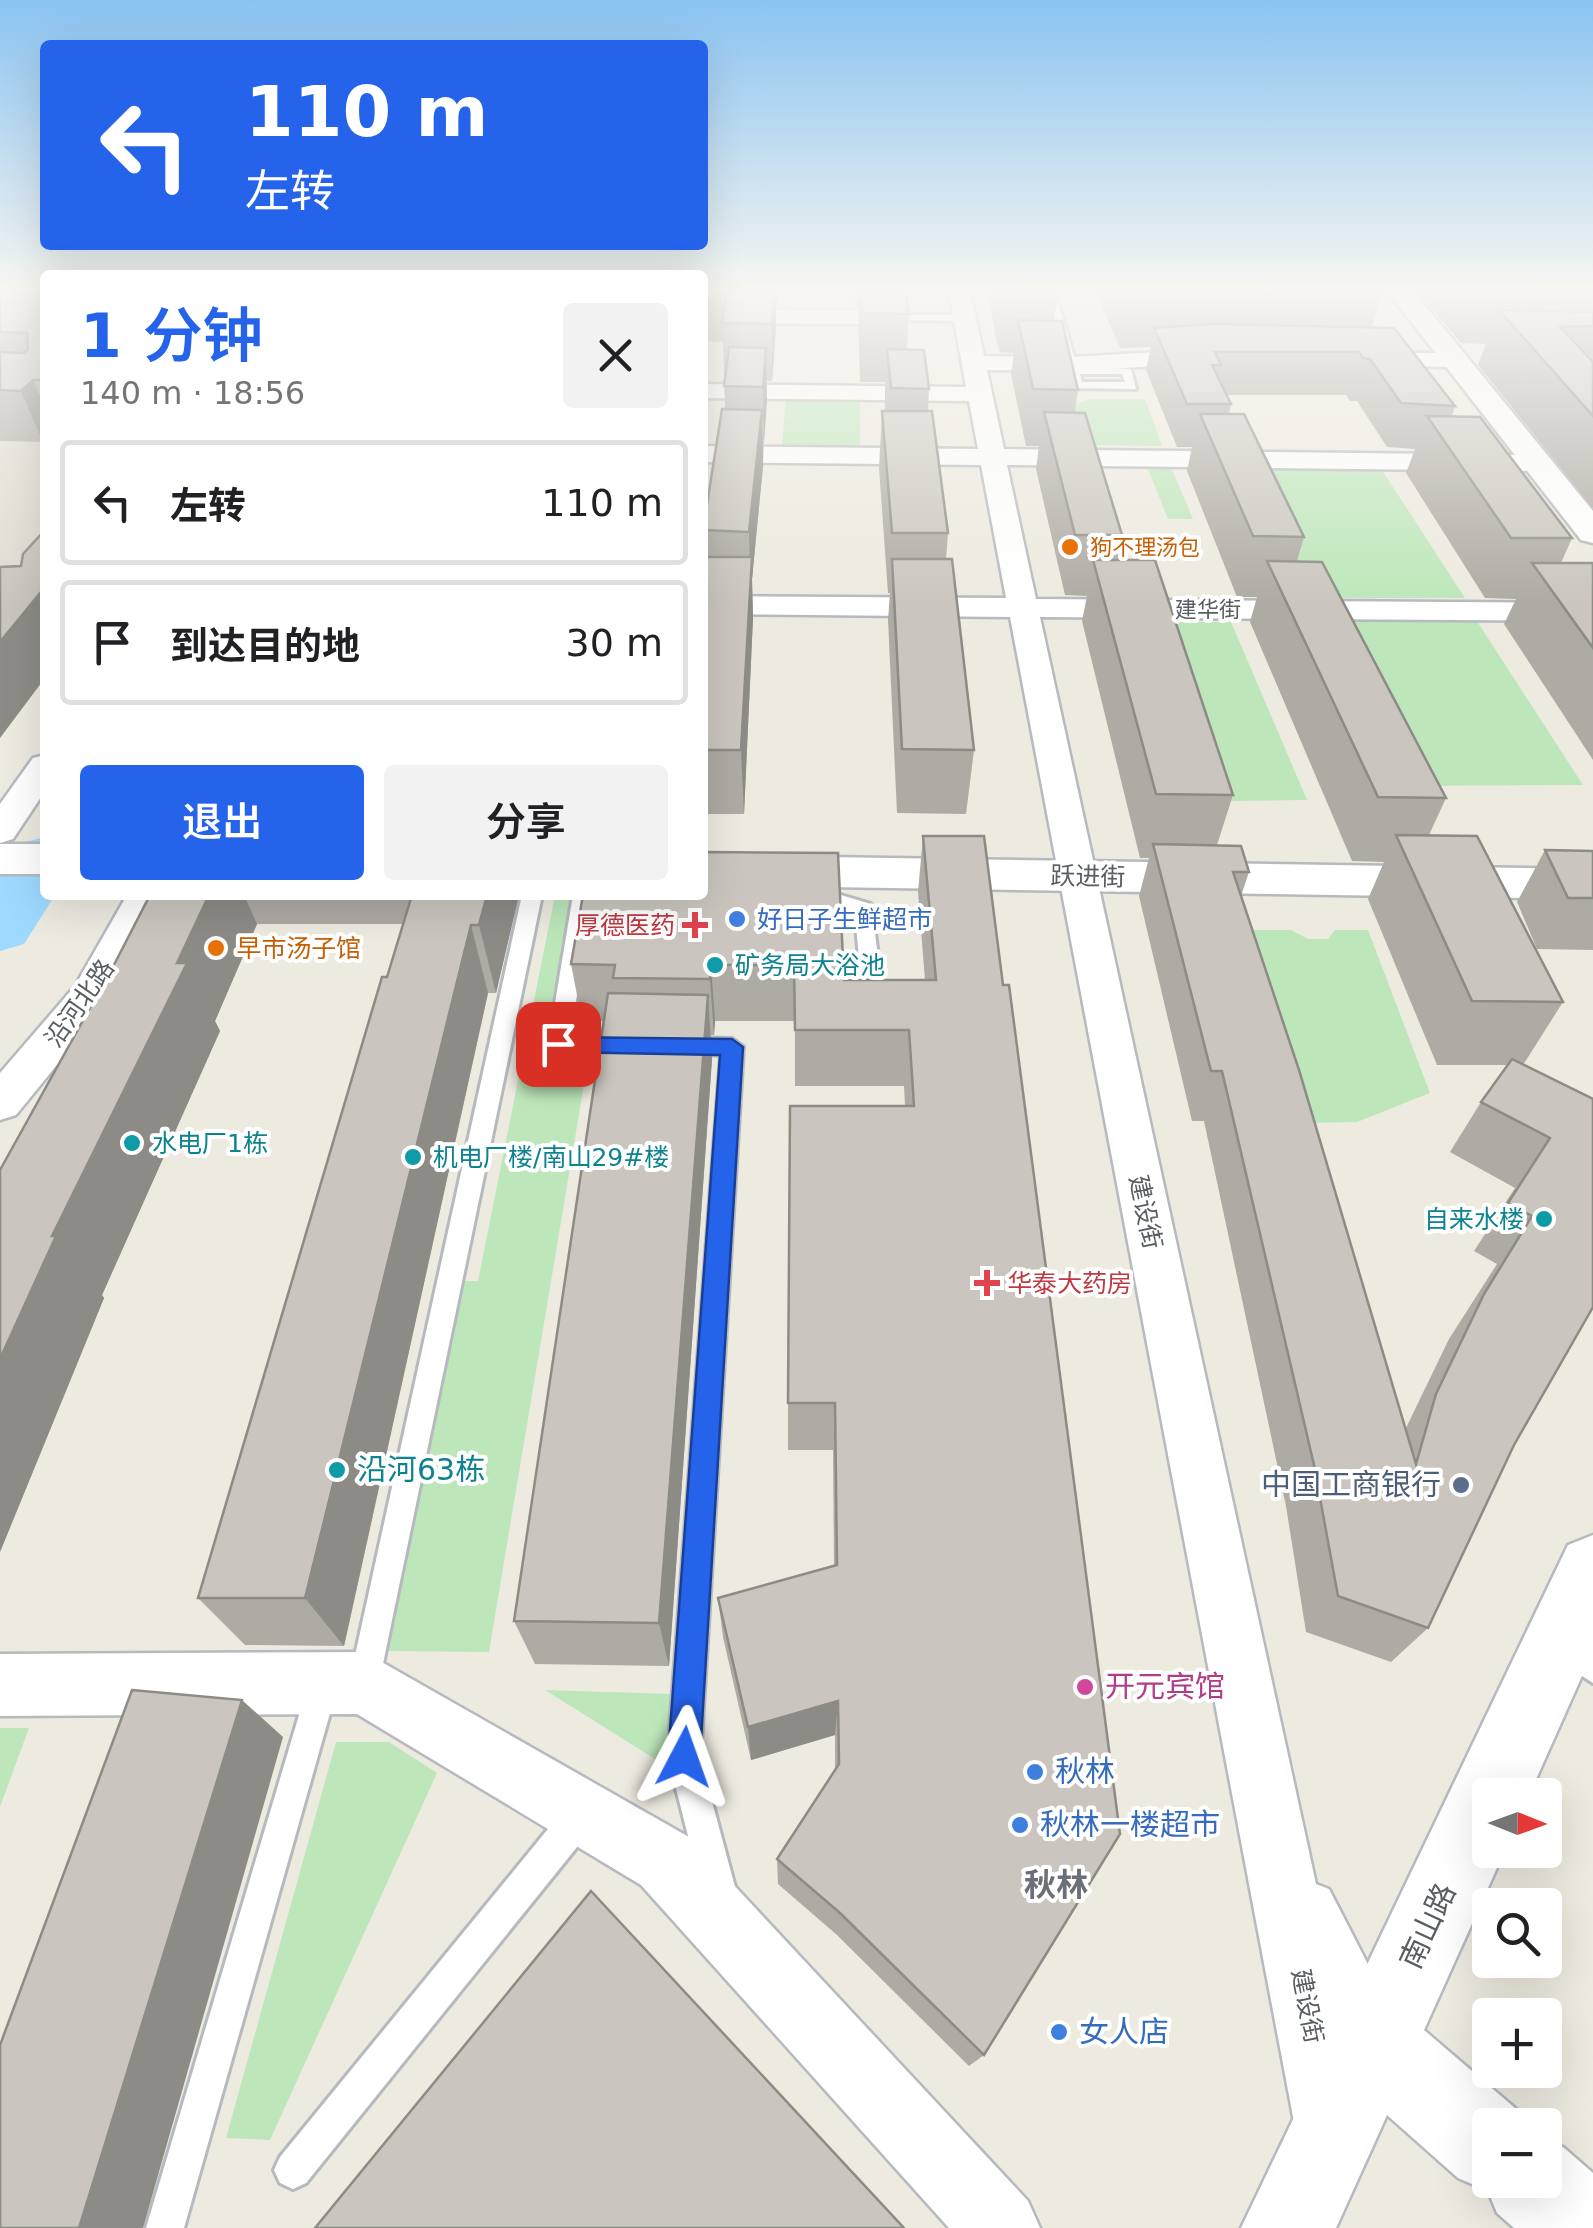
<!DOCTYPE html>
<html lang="zh">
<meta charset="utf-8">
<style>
body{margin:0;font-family:"DejaVu Sans","Noto Sans SC",sans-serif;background:#f2f2f2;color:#202124;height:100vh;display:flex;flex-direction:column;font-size:38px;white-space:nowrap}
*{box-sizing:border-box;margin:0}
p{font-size:32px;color:#757577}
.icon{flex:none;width:55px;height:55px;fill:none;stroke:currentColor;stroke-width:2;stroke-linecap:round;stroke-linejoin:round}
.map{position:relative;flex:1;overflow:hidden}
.drawer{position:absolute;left:40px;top:270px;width:668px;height:630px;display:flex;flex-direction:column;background:#fff;border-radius:10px;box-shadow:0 10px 40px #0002}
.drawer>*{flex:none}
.hud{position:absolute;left:40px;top:40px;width:668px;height:210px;border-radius:10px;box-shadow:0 10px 40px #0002;background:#2563eb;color:#fff;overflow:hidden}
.needle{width:65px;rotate:91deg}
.controls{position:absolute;left:1472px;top:1778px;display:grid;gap:20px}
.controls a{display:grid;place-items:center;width:90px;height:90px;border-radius:10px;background:#fff;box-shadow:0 10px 40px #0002;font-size:50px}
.pin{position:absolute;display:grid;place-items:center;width:85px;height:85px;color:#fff;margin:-42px;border-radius:20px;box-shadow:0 5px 15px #0006}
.me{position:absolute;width:110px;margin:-55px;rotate:4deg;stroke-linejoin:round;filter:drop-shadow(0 0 8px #0008)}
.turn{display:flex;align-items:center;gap:35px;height:210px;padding:0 40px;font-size:45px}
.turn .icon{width:130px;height:130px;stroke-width:2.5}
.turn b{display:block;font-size:70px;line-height:85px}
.round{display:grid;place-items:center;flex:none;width:105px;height:105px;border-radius:10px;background:#f2f2f2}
.headline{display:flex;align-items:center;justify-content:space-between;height:170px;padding:0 40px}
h1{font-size:60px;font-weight:600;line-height:75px;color:#2563eb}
.cta{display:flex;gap:20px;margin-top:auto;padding:20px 40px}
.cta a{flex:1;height:115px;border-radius:10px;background:#2563eb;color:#fff;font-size:40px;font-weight:600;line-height:115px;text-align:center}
.cta a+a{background:#f2f2f2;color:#202124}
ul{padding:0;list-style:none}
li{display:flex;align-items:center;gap:30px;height:125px;margin:0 20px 15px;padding:0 20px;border:5px solid #e0e0e0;border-radius:10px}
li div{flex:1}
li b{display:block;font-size:38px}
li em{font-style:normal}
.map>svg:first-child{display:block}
.education{fill:#dfdbd1}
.green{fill:#bde7ba}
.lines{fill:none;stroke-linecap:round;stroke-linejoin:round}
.river{fill:#9edaff;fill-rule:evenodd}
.service-casing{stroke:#b6b9be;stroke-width:6}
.minor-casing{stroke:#b6b9be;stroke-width:5}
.tertiary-casing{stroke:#b6b9be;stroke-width:5}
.service{fill:#fff;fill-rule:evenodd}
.minor{fill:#fff;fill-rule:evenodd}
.tertiary{fill:#fff;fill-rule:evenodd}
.wall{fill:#aeaaa4}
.shaded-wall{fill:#8d8b86}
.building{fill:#cac6bf;stroke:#8d8b86;stroke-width:2.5}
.route{fill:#2563eb;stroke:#184099;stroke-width:2.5}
.food-dot{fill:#e8710a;stroke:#fff;stroke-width:4}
.shop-dot{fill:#3f7fe0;stroke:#fff;stroke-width:4}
.health-dot{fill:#e0444e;stroke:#fff;stroke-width:4}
.culture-dot{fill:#0f9aa8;stroke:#fff;stroke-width:4}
.service-dot{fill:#5c6f8a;stroke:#fff;stroke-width:4}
.hotel-dot{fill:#d1479c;stroke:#fff;stroke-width:4}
.labels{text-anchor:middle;stroke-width:8;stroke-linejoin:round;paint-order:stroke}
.far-food-label{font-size:22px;fill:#c56008;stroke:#fff;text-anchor:start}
.far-street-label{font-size:22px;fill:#595e62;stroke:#fff}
.street-label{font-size:25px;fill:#595e62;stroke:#fff}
.shop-label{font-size:25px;fill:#366cbe;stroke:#fff;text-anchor:start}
.health-label{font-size:25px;fill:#be3a42;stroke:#fff;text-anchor:end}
.food-label{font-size:25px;fill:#c56008;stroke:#fff;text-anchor:start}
.culture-label{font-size:25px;fill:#0d838f;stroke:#fff;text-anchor:start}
.near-culture-label{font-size:30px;fill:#0d838f;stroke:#fff;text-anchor:start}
.near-service-label{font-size:30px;fill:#4e5e75;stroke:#fff;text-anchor:end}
.near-hotel-label{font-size:30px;fill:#b23c85;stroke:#fff;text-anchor:start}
.near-shop-label{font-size:30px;fill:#366cbe;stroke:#fff;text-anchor:start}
.near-street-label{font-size:30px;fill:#595e62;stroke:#fff}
.near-neighbourhood-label{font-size:32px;font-weight:bold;fill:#6a7075;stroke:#fff}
</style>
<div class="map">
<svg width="1593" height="2228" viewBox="0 0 1593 2228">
<rect width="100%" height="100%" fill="#edeae0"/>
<!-- education -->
<path class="education" d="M 45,396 L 45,602 L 0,601 L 0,411 Z"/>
<!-- green -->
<g class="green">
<path d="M 786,397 L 860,398 L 860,447 L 782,446 Z"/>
<path d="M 1089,399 L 1145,399 L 1162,446 L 1084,445 L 1073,406 Z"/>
<path d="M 1147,467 L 1171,467 L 1193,519 L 1168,519 Z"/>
<path d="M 1247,467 L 1380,467 L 1465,598 L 1308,598 Z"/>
<path d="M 1319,615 L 1473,615 L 1583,785 L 1405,786 Z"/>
<path d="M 1158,622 L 1231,622 L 1307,800 L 1223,801 Z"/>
<path d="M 555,895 L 572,895 L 539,1082 L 584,1084 L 489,1652 L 386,1651 L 464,1281 L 478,1281 Z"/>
<path d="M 1249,930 L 1291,930 L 1308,939 L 1328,939 L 1335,930 L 1368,930 L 1430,1093 L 1357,1122 L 1308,1123 Z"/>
<path d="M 545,1690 L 671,1694 L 663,1764 Z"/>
<path d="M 0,1728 L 29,1728 L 0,1807 Z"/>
<path d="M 336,1742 L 389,1742 L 437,1773 L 270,2140 L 226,2138 Z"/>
</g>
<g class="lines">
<!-- river -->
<path class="river" d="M 45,837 L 45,895 L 55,895 L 24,944 L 0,951 L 0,876 L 22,843 Z"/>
<!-- service casing -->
<g class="service-casing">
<g id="service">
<path d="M 1045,292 L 1055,292 L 1077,367 L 1131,369 L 1136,389 L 1073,388 ZM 1080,374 L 1122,374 L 1125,382 L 1082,382 Z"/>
<path d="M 893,315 L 965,315 L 970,318 L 965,321 L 897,320 Z"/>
<path d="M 814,887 L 871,904 L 880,971 L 877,976 L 870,978 L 860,971 L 855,913 L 807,897 L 804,893 L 807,889 Z"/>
<path d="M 522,895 L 542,895 L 379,1683 L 375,1694 L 364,1698 L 353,1694 L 349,1683 Z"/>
<path d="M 573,895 L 596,895 L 590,901 L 571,1037 L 628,1038 L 639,1046 L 636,1052 L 559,1053 L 548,1045 Z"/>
<path d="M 680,1038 L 732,1039 L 743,1047 L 700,1757 L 735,1887 L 730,1899 L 718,1904 L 706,1899 L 701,1887 L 668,1757 L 721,1055 L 672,1052 L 669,1046 Z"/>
<path d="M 1562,1630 L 1593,1649 L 1593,1683 L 1551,1656 L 1547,1645 L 1551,1634 Z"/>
<path d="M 323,1670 L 334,1674 L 338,1685 L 184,2228 L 146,2228 L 308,1685 L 312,1674 Z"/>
<path d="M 582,1798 L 594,1802 L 598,1814 L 594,1826 L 306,2183 L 293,2189 L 280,2183 L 274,2170 L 280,2157 L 570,1802 Z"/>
</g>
</g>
<!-- minor casing -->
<g class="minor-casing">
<g id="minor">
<path d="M 949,292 L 970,292 L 984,356 L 1072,357 L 1209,349 L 1220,356 L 1209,363 L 1072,371 L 987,370 L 1004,449 L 1537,455 L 1550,463 L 1537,471 L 1007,465 L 1036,599 L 1593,603 L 1593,621 L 1040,617 L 1316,1884 L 1329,1889 L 1409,2044 L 1398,2069 L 1373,2080 L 1358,2074 L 1368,2122 L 1357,2148 L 1331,2159 L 1305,2148 L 1294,2122 L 1010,617 L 702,614 L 702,596 L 1006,598 L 981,465 L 702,462 L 702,446 L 978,449 L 969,401 L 702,398 L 702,384 L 966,387 Z"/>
<path d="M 702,309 L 859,310 L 870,317 L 859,324 L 702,323 Z"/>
<path d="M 1357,353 L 1455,353 L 1467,360 L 1455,367 L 1349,365 L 1345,360 L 1349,355 Z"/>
<path d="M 45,755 L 45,791 L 13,839 L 0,843 L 0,804 L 33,758 Z"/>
<path d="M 127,895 L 165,895 L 105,1006 L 16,1115 L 0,1120 L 0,1073 L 75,986 Z"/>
<path d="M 364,1652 L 689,1837 L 1028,2201 L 1040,2228 L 949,2228 L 641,1885 L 357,1714 L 0,1716 L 0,1654 Z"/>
</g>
</g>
<!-- tertiary casing -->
<g class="tertiary-casing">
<g id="tertiary">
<path d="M 1388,292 L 1414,292 L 1593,511 L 1593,543 L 1581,540 Z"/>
<rect x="0" y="844" width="45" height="30"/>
<path d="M 702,855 L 1593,869 L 1593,899 L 702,885 Z"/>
<path d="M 1593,1535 L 1593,1651 L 1529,1795 L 1490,1795 L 1490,1850 L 1505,1850 L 1424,2030 L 1522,2114 L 1527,2125 L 1490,2125 L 1490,2180 L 1545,2180 L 1545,2140 L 1563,2147 L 1593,2173 L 1593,2228 L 1514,2228 L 1497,2213 L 1488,2191 L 1458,2178 L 1387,2115 L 1336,2228 L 1241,2228 L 1568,1545 Z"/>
</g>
</g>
<!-- service -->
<use href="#service" class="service"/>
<!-- minor -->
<use href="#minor" class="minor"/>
<!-- tertiary -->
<use href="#tertiary" class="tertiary"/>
</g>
<!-- wall -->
<g class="wall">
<path d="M 0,292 L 45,292 L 45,440 L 43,442 L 0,441 Z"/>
<path d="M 702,292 L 779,292 L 778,306 L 776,306 L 776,327 L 772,381 L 766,381 L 763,466 L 752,579 L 753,618 L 744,814 L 702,814 L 702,586 L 705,561 L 703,530 L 725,409 L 723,342 L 702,341 Z"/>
<path d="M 855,292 L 906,292 L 909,314 L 907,349 L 929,389 L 928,411 L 948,533 L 946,559 L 974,750 L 966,814 L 897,813 L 888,620 L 890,593 L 888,593 L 879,468 L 882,411 L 885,411 L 885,382 L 860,382 L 858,308 L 855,306 Z"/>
<path d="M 987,292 L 1058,292 L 1054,321 L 1078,390 L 1075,412 L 1122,535 L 1118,560 L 1233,795 L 1217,845 L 1249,872 L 1241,896 L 1405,1430 L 1449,1339 L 1497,1264 L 1474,1251 L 1515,1188 L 1450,1152 L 1481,1102 L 1507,1065 L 1437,1065 L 1368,899 L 1384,862 L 1352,861 L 1250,622 L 1257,597 L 1237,597 L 1187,471 L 1192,447 L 1177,447 L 1146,370 L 1151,347 L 1120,348 L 1096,292 L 1383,292 L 1372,327 L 1455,406 L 1452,416 L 1572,538 L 1561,563 L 1593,565 L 1593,760 L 1504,624 L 1516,599 L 1485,598 L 1406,473 L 1415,449 L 1387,447 L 1357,401 L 1350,401 L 1346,395 L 1227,395 L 1231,404 L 1229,414 L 1304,537 L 1297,561 L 1446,798 L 1429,835 L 1563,1002 L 1523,1065 L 1593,1099 L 1514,1445 L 1428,1628 L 1391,1662 L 1306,1632 L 1286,1506 L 1204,1121 L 1192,1121 L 1139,896 L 1149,858 L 1140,858 L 1082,621 L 1087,596 L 1065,595 L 1036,469 L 1039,446 L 1026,446 L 1011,374 L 1014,353 L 999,352 Z"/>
<path d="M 1421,292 L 1593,292 L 1593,508 L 1478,365 L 1486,344 L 1461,343 L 1420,294 Z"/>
<path d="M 923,836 L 984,836 L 984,2055 L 969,2066 L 837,1935 L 778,1884 L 777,1859 L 835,1769 L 835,1735 L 751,1760 L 723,1637 L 718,1598 L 834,1566 L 833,1450 L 788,1450 L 788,1403 L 905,1106 L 904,1086 L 795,1086 L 795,1021 L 715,1021 L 714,1035 L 711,1035 L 712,1059 L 669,1666 L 535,1664 L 514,1621 L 604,1021 L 582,1021 L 571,964 L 583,895 L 844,980 L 925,980 L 918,892 Z"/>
<path d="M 1545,850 L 1593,851 L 1593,950 L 1537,949 L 1517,902 Z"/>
<path d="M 150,895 L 519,895 L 496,993 L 488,993 L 344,1646 L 245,1645 L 198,1598 L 403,924 L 257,924 L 215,1021 L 220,1031 L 102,1295 L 104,1298 L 0,1552 L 116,961 Z"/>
</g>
<!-- shaded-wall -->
<g class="shaded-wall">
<path d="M 774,292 L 776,292 L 776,327 L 772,381 L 772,324 Z"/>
<path d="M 766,348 L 767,402 L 764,443 L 763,387 Z"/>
<path d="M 33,380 L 45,408 L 45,440 L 43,442 L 21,391 Z"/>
<path d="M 762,410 L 763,466 L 752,579 L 753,618 L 744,814 L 741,750 L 750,579 L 749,532 Z"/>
<path d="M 45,587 L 45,678 L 0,738 L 0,642 Z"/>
<path d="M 209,895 L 244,895 L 257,924 L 215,1021 L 220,1031 L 102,1295 L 104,1298 L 0,1552 L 0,1359 L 52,1236 Z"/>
<path d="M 487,895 L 519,895 L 496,993 L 479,925 Z"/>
<path d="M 471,925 L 488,993 L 344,1646 L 305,1598 Z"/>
<path d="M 711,965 L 715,1021 L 714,1035 L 710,979 Z"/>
<path d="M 708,995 L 712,1059 L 669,1666 L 659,1623 Z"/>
<path d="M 242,1700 L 283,1737 L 143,2228 L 79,2228 Z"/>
<path d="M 838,1701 L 835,1735 L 751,1760 L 748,1727 Z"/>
</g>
<!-- building -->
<g class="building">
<path d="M 0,292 L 45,292 L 45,380 L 33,380 L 21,391 L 0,390 L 0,352 L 24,353 L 28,349 L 27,333 L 0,332 Z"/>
<path d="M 727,292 L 774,292 L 772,324 L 722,323 Z"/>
<path d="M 861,292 L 906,292 L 909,314 L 862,313 Z"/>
<path d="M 1499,310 L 1593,312 L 1593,326 L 1560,327 L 1593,362 L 1593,416 Z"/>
<path d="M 1018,320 L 1062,321 L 1078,390 L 1033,389 Z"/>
<path d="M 1213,324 L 1394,328 L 1455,406 L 1401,403 L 1370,359 L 1363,358 L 1359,352 L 1215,352 L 1221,365 L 1212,365 L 1231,404 L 1187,404 L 1154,328 Z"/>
<path d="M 729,347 L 766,348 L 763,387 L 724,386 Z"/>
<path d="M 887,349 L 924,350 L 929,389 L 891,388 Z"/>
<path d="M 722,409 L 762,410 L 749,532 L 703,530 Z"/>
<path d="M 882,411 L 932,411 L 948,533 L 892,533 Z"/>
<path d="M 1044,412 L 1085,413 L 1122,535 L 1075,535 Z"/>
<path d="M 1200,414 L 1244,414 L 1304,537 L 1253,536 Z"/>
<path d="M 1427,416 L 1480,417 L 1572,538 L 1511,538 Z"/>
<path d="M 45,530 L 45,587 L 0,642 L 0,567 L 21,566 L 23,554 Z"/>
<path d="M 705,557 L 752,557 L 741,750 L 702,750 L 702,586 Z"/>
<path d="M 892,559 L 952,559 L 974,750 L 902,749 Z"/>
<path d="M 1093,560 L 1155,560 L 1233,795 L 1156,794 Z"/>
<path d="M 1267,561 L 1322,562 L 1446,798 L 1378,797 Z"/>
<path d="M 1532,563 L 1592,563 L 1593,565 L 1593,648 Z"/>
<path d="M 1396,835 L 1477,836 L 1563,1002 L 1472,1001 Z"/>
<path d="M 923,836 L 984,836 L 1003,985 L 1009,985 L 1120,1834 L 984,2055 L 840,1913 L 777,1859 L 839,1764 L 838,1701 L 748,1727 L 718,1598 L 837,1565 L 835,1403 L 788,1403 L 790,1106 L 914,1106 L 909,1030 L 795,1030 L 794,965 L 711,965 L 710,979 L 613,978 L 615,965 L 571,964 L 583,895 L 702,895 L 702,852 L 838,853 L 844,980 L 936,980 Z"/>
<path d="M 1153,844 L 1241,846 L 1249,872 L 1233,872 L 1299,1070 L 1416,1464 L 1436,1394 L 1484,1294 L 1532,1216 L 1508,1203 L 1550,1138 L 1481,1102 L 1512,1059 L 1593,1099 L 1593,1307 L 1514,1445 L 1428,1628 L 1338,1596 L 1314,1465 L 1222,1071 L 1211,1071 Z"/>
<path d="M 1545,850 L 1593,851 L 1593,898 L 1568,898 Z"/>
<path d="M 150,895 L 209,895 L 177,963 L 187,963 L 52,1236 L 56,1236 L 0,1359 L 0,1170 L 116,961 Z"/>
<path d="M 412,895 L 487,895 L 479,925 L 471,925 L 305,1598 L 198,1598 L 382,977 L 387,977 Z"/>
<path d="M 608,993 L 708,995 L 659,1623 L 514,1621 Z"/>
<path d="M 132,1690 L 242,1700 L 79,2228 L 0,2228 L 0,2045 Z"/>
<path d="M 591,1891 L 904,2228 L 315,2228 Z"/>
</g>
<!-- sky -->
<linearGradient id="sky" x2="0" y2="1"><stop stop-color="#8ac3f1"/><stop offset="0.48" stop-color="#f7f6f1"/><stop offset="1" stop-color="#f7f6f1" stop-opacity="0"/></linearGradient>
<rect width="1593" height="604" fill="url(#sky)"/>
<!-- route -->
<path class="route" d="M 558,1037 L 732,1039 L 743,1047 L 700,1757 L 695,1769 L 684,1773 L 673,1769 L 668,1757 L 720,1055 L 558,1052 L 548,1044 Z"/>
<!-- markers -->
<g class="food-dot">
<circle cx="1070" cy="547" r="10"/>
<circle cx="216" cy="948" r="10"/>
</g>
<g class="shop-dot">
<circle cx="737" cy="919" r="10"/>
<circle cx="1035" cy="1772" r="10"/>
<circle cx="1020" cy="1825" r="10"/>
<circle cx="1059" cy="2032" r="10"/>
</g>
<g class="health-dot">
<path d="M690 910h10v10h10v10h-10v10h-10v-10h-10v-10h10z"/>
<path d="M982 1268h10v10h10v10h-10v10h-10v-10h-10v-10h10z"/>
</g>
<g class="culture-dot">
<circle cx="715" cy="965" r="10"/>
<circle cx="132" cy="1143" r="10"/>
<circle cx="413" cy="1157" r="10"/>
<circle cx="1544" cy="1219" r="10"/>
<circle cx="337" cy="1470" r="10"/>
</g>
<circle class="service-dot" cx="1461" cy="1485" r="10"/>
<circle class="hotel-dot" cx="1085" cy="1687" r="10"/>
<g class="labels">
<!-- far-food labels -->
<g class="far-food-label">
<text x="1090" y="555">狗不理汤包</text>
</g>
<!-- far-street labels -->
<g class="far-street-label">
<text x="1208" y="617">建华街</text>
</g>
<!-- street labels -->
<g class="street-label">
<text transform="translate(1088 876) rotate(1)" y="9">跃进街</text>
<text transform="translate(79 1003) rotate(-55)" y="9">沿河北路</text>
<text transform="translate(1146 1212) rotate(78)" y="9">建设街</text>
<text transform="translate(1308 2006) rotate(79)" y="9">建设街</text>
</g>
<!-- shop labels -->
<g class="shop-label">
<text x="757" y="928">好日子生鲜超市</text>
</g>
<!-- health labels -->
<g class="health-label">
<text x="675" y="934">厚德医药</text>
<text x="1007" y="1292" text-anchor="start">华泰大药房</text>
</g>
<!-- food labels -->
<g class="food-label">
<text x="236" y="957">早市汤子馆</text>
</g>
<!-- culture labels -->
<g class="culture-label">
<text x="735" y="974">矿务局大浴池</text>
<text x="152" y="1152">水电厂1栋</text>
<text x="433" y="1166">机电厂楼/南山29#楼</text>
<text x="1524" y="1228" text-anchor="end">自来水楼</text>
</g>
<!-- near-culture labels -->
<g class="near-culture-label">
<text x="357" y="1480">沿河63栋</text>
</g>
<!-- near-service labels -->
<g class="near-service-label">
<text x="1441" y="1495">中国工商银行</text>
</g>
<!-- near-hotel labels -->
<g class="near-hotel-label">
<text x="1105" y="1697">开元宾馆</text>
</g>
<!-- near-shop labels -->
<g class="near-shop-label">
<text x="1055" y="1782">秋林</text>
<text x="1040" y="1835">秋林一楼超市</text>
<text x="1079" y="2042">女人店</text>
</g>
<!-- near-street labels -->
<g class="near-street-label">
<text transform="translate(1428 1926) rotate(-65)" y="10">南山路</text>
</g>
<!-- near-neighbourhood labels -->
<g class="near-neighbourhood-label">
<text x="1056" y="1896">秋林</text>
</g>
</g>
</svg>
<div class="controls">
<a><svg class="needle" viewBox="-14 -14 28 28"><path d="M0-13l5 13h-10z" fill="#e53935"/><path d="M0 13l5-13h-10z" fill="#757577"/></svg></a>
<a><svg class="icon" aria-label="search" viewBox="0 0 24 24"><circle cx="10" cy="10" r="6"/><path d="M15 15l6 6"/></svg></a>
<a>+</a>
<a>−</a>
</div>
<div class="pin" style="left:558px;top:1044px;background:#d93025"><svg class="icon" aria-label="arrive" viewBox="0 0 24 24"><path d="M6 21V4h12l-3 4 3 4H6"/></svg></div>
<svg class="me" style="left:684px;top:1757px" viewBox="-20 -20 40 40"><path d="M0-17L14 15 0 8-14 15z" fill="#2563eb" stroke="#fff" stroke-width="4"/></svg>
<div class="hud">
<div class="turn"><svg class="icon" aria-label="left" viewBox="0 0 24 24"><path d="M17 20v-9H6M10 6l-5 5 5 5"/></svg><div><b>110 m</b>左转</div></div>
</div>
<section class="drawer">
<div class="headline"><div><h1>1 分钟</h1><p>140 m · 18:56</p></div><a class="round"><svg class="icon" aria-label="close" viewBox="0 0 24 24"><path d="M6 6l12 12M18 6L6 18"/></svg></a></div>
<ul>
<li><svg class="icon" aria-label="left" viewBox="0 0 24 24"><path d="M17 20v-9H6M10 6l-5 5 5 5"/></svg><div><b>左转</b></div><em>110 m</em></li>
<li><svg class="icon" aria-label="arrive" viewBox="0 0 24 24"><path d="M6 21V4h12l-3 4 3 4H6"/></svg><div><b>到达目的地</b></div><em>30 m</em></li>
</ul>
<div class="cta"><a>退出</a><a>分享</a></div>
</section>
</div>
